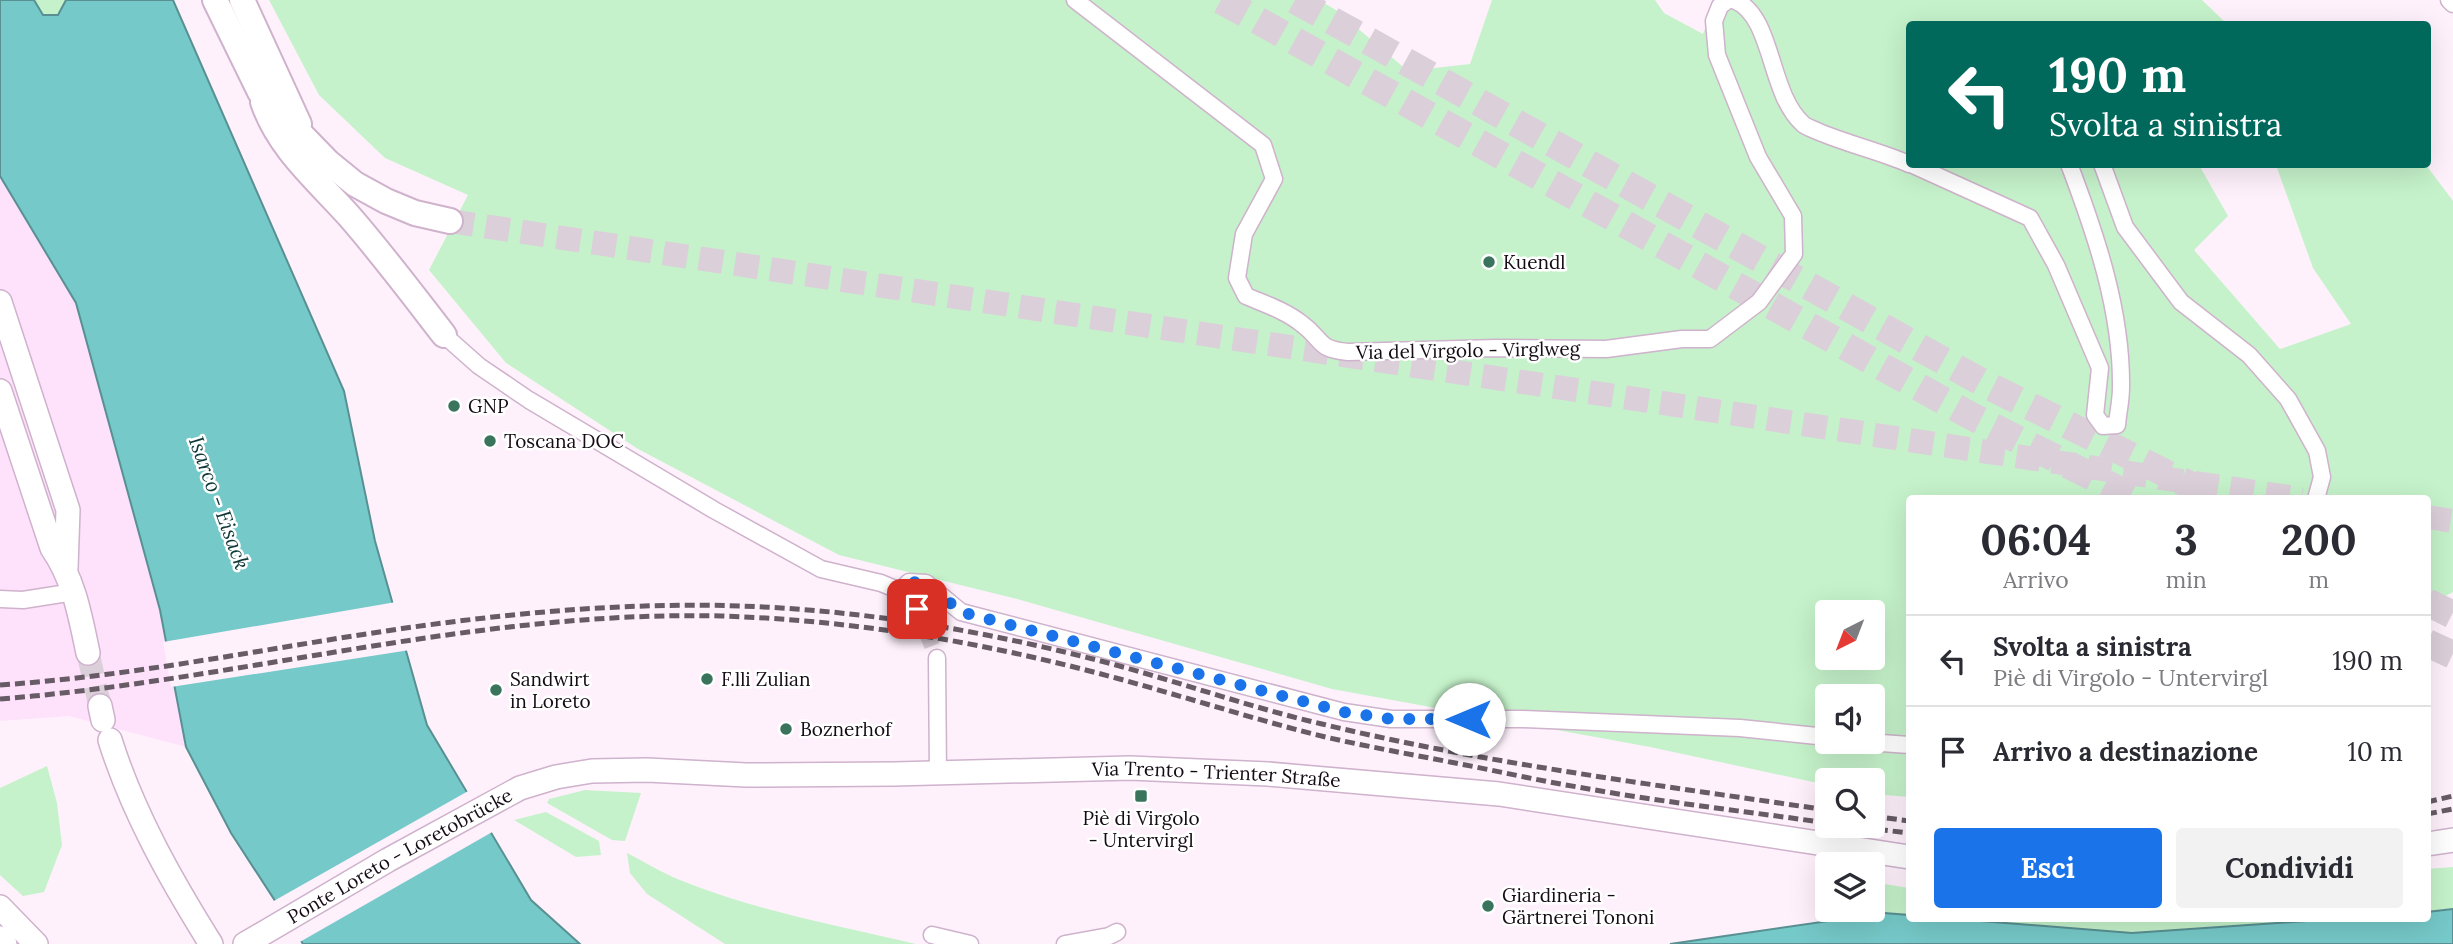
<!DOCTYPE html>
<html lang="it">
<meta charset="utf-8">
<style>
body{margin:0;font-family:Lora,serif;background:#f2f2f3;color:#2b2b33;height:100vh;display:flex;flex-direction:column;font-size:26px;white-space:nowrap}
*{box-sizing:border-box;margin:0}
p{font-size:23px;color:#7c7c81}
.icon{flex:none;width:38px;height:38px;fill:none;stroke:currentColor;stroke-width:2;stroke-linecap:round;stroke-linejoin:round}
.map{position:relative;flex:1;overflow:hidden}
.sheet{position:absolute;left:1906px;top:495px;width:525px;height:427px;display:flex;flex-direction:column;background:#fff;border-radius:7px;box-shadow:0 7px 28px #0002}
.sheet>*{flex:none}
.banner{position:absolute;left:1906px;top:21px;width:525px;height:147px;border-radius:7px;box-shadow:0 7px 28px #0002;background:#00695c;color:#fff;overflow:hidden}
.needle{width:46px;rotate:222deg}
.tools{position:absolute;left:1815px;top:600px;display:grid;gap:14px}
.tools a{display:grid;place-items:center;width:70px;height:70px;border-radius:7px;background:#fff;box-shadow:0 7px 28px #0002;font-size:35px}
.pin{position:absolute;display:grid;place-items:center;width:60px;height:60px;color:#fff;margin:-30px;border-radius:14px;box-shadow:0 4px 10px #0006}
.me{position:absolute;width:77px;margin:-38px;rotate:270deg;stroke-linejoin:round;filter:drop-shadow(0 0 5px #0008)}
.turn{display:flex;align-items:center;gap:24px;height:147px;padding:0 28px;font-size:32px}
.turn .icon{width:91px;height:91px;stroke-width:2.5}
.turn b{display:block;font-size:49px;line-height:60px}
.eta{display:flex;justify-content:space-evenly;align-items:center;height:119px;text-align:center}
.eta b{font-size:42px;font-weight:700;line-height:49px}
.primary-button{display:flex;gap:14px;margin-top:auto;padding:14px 28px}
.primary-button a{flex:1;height:80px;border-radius:7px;background:#1a73e8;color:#fff;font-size:28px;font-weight:700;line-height:80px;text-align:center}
.primary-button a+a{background:#f2f2f3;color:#2b2b33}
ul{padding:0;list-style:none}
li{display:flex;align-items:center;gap:21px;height:91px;padding:0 28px;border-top:2px solid #e1e1e2}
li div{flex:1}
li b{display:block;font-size:26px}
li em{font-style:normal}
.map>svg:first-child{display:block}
.built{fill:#fee1fb}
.green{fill:#c5f2ca;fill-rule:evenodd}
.water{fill:#76c9c9;stroke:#599093;stroke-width:2}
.pier{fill:#fef1fc}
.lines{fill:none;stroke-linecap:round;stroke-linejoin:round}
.street-tunnel{stroke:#dbcfd9;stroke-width:16;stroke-dasharray:16 8;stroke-linecap:butt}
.secondary-tunnel{stroke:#dbcfd9;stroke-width:23;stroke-dasharray:23 11;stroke-linecap:butt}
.primary-tunnel{stroke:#dbcfd9;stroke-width:24;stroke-dasharray:24 12;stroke-linecap:butt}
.highway-tunnel{stroke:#dbcfd9;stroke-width:28;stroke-dasharray:28 14;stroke-linecap:butt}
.street-casing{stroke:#cfb2cc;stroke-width:19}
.secondary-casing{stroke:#cfb2cc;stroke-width:26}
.primary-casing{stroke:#cfb2cc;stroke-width:28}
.street{stroke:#fff;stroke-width:16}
.secondary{stroke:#fff;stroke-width:23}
.primary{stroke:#fff;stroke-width:24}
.rail{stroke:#675c65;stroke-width:5;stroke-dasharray:10 5;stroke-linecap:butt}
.route{stroke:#1a73e8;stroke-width:12;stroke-dasharray:0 21.6}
.poi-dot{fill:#3a745d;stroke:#fff;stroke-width:2.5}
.labels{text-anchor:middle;stroke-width:5;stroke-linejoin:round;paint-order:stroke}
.poi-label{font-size:19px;fill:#160c15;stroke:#fff;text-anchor:start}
.street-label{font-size:19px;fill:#160c15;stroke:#fff}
.water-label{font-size:21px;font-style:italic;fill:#0f3838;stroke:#fff}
</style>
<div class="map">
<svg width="2453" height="944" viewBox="0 0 2453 944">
<rect width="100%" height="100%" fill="#fef1fc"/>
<!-- built -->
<path class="built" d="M 0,176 L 76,303 L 160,610 L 186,747 L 69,716 L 0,721 Z"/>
<!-- green -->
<g class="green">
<path d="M 34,0 L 66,0 L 59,15 L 43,15 Z"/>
<path d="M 269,0 L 1319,0 L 1336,10 L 1408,71 L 1470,64 L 1492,0 L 1655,0 L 1664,13 L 1703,34 L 1716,0 L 2202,0 L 2227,24 L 1909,24 L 1909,164 L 2199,165 L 2228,216 L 2194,250 L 2280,349 L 2351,324 L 2313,268 L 2276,165 L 2426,165 L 2453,201 L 2453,592 L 2427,606 L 2427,499 L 1909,499 L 1909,797 L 1873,794 L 1872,780 L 1827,780 L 1827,785 L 1650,747 L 1332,689 L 1017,599 L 839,555 L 638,449 L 506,363 L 429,270 L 468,195 L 385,158 L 319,95 ZM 1827,612 L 1872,612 L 1872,658 L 1827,658 ZM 1827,696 L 1872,696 L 1872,742 L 1827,742 Z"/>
<path d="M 47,766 L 57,803 L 62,845 L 44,892 L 23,896 L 0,875 L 0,788 Z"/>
<path d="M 585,790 L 641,793 L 625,841 L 612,840 L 547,803 L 549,799 Z"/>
<path d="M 546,812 L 599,841 L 601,855 L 576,857 L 514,820 Z"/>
<path d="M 627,853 C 645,862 662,873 680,880 C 756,911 837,925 916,944 L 725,944 L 647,894 L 630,873 Z"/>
<path d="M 2453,867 L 2453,909 L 2427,912 L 2427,869 Z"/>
<path d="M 1872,882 L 1909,888 L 1909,915 L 1884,913 L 1873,905 Z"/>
<path d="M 1955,919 L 2336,919 L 2132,933 Z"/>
</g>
<!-- water -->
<g class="water">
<path d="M 0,0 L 34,0 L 43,15 L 58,15 L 66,0 L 173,0 L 344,391 L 375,541 L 427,725 L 531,900 L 580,944 L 303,944 L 231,833 L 186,747 L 160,610 L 76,303 L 0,176 Z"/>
<path d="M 2453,909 L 2453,944 L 1670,944 L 1884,913 L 1909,915 L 1909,919 L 1955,919 L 2132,933 L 2336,919 L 2427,919 L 2427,912 Z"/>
</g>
<!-- pier -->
<g class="pier">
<path d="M 396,602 L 410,650 L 171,687 L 163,642 Z"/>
<path d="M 470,790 L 494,831 L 298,943 L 272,902 Z"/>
</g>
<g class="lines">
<!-- street-tunnel -->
<path class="street-tunnel" d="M 917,609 L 937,658"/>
<!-- secondary-tunnel -->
<path class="secondary-tunnel" d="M 88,653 L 100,706"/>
<!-- primary-tunnel -->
<g class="primary-tunnel">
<path d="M 450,221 L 2302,499"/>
<path d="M 2427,517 L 2453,521"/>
</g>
<!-- highway-tunnel -->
<g class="highway-tunnel">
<path d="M 1221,0 L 1971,416 L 2137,499"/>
<path d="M 1295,0 L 1985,384 L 2218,499"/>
<path d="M 2427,602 L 2453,615"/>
<path d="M 2427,643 L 2453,655"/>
</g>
<!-- street casing -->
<g class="street-casing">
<g id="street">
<path d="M 1075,0 L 1263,145 L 1274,179 L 1244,234 L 1237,278 L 1246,296 C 1265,304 1286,311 1302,324 C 1324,340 1316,349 1348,352 L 1497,348 L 1606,349 L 1682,339 L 1710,339 L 1759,302 L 1794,254 L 1793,216 L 1758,157 L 1717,55 L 1714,21 L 1720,6 L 1728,0"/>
<path d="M 1734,0 C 1774,16 1768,93 1803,124 C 1806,127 1813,129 1817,131 C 1847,144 1879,151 1909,164"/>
<path d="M 2449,0 L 2453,4"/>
<path d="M 1911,164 L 2030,218 L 2056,265 L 2100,368 L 2095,415 L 2103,426 L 2117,425 C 2118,413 2121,400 2121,388 C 2122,311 2096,235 2069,164"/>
<path d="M 2102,164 L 2125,227 L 2181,302 L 2249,355 L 2288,399 L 2317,451 L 2322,477 L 2316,499"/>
<path d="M 444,335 L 479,366 L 529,400 L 714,510 L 821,569 L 881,583 L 900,591 L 917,609"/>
<path d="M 900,591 L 909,582 L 926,583 L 961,612 L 1344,712 L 1391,719 L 1522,719 L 1740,728 L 1827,737"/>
<path d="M 0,599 L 23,600 L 74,592"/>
<path d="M 937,658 L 938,774"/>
<path d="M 1868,742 L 1909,745"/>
<path d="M 932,935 L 970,944"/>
<path d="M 1065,944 L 1109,936 L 1117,932"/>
</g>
</g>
<!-- secondary casing -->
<g class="secondary-casing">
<g id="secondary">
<path d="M 0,302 L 68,510 L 66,568"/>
<path d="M 0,391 L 52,548 C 74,580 80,615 88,653"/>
<path d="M 100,706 L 103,720"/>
<path d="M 110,740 C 133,813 171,880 211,944"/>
<path d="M 2427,844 L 2453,840"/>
<path d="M 0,907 L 36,944"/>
<path d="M 0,938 L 5,944"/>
<path id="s1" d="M 245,944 L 388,860 L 520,788 L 556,777 L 592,771 L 647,770 L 746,775 L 894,774 L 1130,768 L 1268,774 L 1499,794 L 1909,857"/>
</g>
</g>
<!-- primary casing -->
<g class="primary-casing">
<g id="primary">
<path d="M 215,0 L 260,92 L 328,162 L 355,184 L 386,201 L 415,213 L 450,221"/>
<path d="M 242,0 L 299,124"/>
<path d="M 263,102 C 279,149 318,181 350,217 C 383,255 413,295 444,335"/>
</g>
</g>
<!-- street -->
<use href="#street" class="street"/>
<!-- secondary -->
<use href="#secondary" class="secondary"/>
<!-- primary -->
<use href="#primary" class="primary"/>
<!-- rail -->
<g class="rail">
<path d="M 0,685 C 149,675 295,642 443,623 C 560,608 677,600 796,609 C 904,617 1011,637 1116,665 C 1185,684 1253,708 1322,724 C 1488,764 1658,785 1827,810"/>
<path d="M 0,699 C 241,680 477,610 721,616 C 854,620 988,643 1116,678 C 1182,696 1247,717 1313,734 C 1358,745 1404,753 1450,762 C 1493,770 1535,780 1578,787 C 1660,802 1744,811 1827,823"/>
<path d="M 2427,802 L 2453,796"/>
<path d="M 2427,814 L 2453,809"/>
<path d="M 1872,816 L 1909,821"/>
<path d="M 1848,826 L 1909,833"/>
</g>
</g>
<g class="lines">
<!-- route -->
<path class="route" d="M 917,609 L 900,591 L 909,582 L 926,583 L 961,612 L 1344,712 L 1391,719 L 1469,719"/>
</g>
<!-- markers -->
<g class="poi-dot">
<circle cx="1489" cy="262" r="7"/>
<circle cx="454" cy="406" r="7"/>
<circle cx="490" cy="441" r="7"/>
<circle cx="707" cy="679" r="7"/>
<circle cx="496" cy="690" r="7"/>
<circle cx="786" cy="729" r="7"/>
<rect x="1134" y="789" width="14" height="14" rx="3.5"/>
<circle cx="1488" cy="906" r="7"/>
</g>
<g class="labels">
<!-- poi labels -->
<g class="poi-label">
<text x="1503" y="269">Kuendl</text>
<text x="468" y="413">GNP</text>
<text x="504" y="448">Toscana DOC</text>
<text x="510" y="686">Sandwirt<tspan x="510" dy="22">in Loreto</tspan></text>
<text x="721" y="686">F.lli Zulian</text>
<text x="800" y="736">Boznerhof</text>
<text x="1141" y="825" text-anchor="middle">Piè di Virgolo<tspan x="1141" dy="22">- Untervirgl</tspan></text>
<text x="1502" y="902">Giardineria -<tspan x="1502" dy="22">Gärtnerei Tononi</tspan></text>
</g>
<!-- street labels -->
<g class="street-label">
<text transform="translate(1468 350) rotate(-1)" y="7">Via del Virgolo - Virglweg</text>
<text dy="7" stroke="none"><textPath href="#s1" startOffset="1015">Via Trento - Trienter Straße</textPath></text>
<text dy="7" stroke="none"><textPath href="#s1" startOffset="178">Ponte Loreto - Loretobrücke</textPath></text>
</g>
<!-- water labels -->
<g class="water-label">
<text transform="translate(219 503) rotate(70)" y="7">Isarco - Eisack</text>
</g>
</g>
</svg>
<div class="tools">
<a><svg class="needle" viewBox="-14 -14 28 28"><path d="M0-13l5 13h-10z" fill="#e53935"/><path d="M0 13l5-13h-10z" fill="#7c7c81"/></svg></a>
<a><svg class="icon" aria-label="sound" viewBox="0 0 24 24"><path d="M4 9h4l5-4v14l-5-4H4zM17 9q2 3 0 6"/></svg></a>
<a><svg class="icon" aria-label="search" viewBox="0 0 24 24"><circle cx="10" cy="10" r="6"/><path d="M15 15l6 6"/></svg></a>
<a><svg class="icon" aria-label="layers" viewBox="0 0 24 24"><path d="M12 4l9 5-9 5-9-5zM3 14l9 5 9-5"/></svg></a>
</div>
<div class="pin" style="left:917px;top:609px;background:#d93025"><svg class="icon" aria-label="arrive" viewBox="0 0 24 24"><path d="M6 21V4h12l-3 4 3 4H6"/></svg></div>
<svg class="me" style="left:1469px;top:719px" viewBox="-20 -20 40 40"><circle r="19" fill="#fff"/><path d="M0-13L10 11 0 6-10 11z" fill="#1a73e8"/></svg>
<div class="banner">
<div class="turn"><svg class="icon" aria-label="left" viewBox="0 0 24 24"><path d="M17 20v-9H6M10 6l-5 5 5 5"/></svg><div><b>190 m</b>Svolta a sinistra</div></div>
</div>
<section class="sheet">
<div class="eta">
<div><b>06:04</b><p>Arrivo</p></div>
<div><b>3</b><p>min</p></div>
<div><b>200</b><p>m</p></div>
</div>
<ul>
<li><svg class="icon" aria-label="left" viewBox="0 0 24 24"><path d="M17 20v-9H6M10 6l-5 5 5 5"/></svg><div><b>Svolta a sinistra</b><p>Piè di Virgolo - Untervirgl</p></div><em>190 m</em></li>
<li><svg class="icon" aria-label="arrive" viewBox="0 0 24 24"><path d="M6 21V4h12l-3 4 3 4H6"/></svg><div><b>Arrivo a destinazione</b></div><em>10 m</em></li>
</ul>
<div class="primary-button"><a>Esci</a><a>Condividi</a></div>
</section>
</div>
